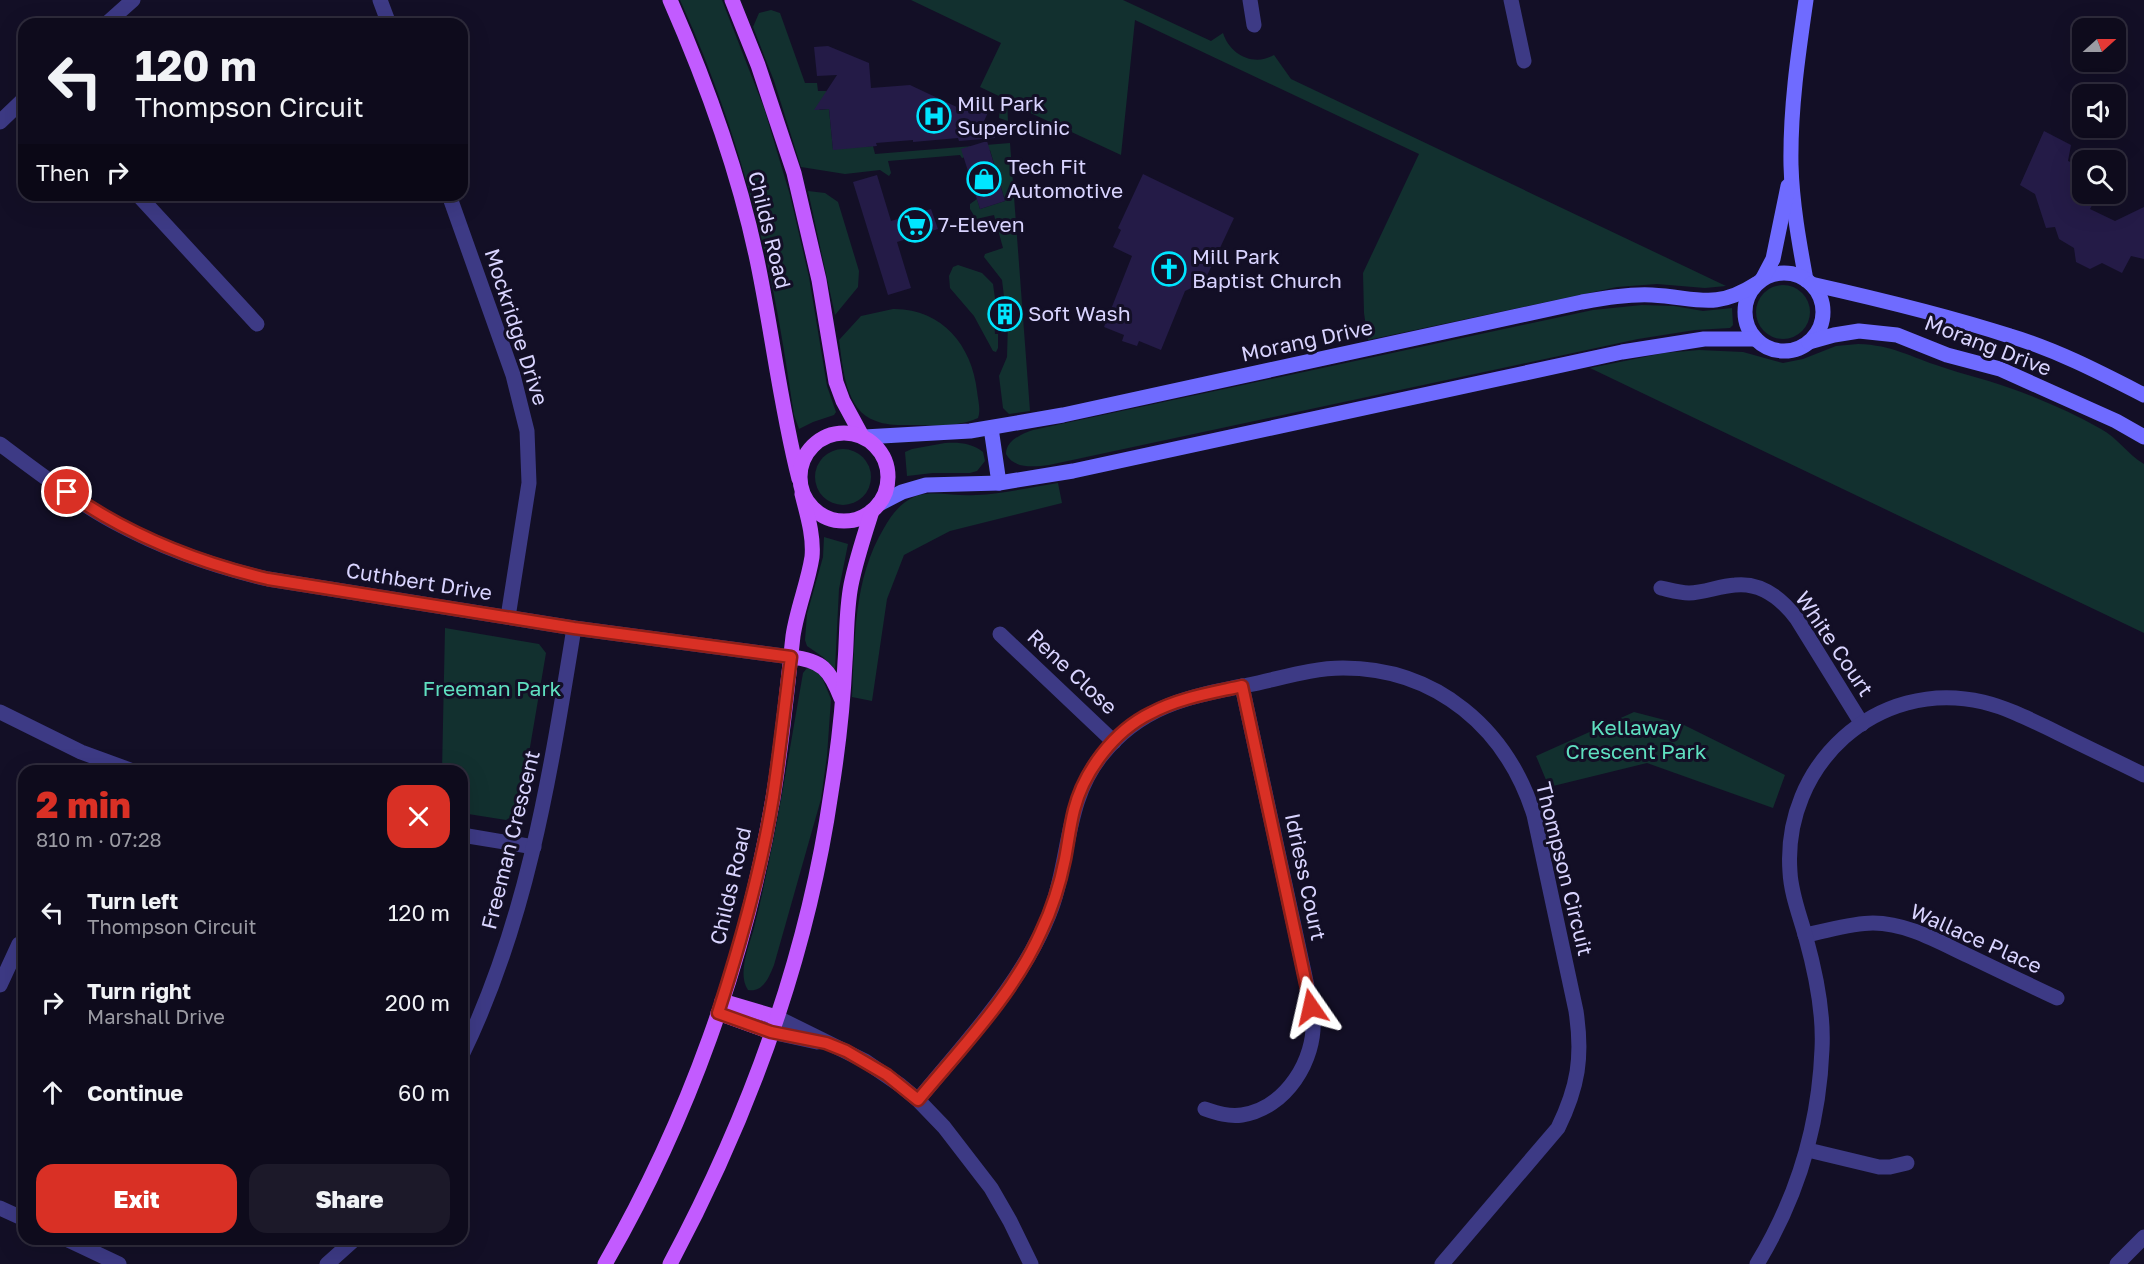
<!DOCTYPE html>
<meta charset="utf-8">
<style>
body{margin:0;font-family:"Golos Text",sans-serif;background:#1c1929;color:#f1f3f6;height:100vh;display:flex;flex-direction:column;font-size:22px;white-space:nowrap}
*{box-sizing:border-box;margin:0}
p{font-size:20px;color:#9b9ba3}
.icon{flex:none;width:33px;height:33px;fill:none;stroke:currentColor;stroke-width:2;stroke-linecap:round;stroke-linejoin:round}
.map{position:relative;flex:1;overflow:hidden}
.side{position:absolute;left:18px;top:765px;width:450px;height:480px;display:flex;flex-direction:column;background:#0e0b1c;border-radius:18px;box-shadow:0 6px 24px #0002,0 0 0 2px #2e2b3b}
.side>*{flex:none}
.top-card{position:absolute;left:18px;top:18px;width:450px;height:183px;border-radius:18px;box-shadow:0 6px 24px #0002,0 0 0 2px #2e2b3b;background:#0e0b1c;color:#f1f3f6;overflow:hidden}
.needle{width:39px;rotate:69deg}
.buttons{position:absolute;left:2072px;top:18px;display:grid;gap:12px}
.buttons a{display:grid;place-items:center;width:54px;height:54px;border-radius:12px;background:#0e0b1c;box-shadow:0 6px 24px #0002,0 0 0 2px #2e2b3b;font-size:30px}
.pin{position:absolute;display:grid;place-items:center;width:51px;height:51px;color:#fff;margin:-26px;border:3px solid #fff;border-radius:50%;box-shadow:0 2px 6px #0007}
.me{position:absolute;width:66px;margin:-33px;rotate:349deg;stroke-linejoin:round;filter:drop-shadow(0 0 4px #0008)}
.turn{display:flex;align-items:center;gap:21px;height:126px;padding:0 18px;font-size:27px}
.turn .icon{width:78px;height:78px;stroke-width:2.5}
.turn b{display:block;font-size:42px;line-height:51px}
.then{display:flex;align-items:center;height:57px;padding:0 18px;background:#0003;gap:12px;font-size:22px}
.round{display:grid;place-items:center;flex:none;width:63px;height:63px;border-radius:18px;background:#1c1929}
.overview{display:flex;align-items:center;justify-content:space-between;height:102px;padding:0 18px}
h1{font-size:36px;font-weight:800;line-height:45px;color:#d93025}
.cta{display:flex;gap:12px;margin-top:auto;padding:12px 18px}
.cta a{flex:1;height:69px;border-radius:18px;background:#d93025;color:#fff;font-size:24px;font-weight:800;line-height:69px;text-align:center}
.cta a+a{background:#1c1929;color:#f1f3f6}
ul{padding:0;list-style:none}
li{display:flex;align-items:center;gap:18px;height:90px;padding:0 18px}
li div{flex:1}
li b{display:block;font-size:22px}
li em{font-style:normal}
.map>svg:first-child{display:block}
.green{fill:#12302f}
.building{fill:#241b47}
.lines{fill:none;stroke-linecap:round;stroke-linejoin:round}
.street{stroke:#3d3a85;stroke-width:15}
.secondary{stroke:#6f6bff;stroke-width:15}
.primary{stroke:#c25bff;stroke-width:15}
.route-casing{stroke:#8d1f18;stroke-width:15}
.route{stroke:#d93025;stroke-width:10}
.labels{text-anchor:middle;stroke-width:6;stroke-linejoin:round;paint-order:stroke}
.poi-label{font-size:21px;fill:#d9d4ff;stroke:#130f26;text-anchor:start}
.street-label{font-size:21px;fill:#d9d4ff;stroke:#130f26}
.park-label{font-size:21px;fill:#5fe0c0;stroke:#130f26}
</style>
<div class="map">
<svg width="2144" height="1264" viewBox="0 0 2144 1264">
<rect width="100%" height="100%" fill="#130f26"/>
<!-- green -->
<g class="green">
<path d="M 680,0 L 722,0 L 764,108 L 790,195 L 809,277 L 827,386 L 836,412 L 834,415 L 813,422 L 799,429 L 794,415 C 787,369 780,322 770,276 C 750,182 720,88 680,0 Z"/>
<path d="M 911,0 L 1123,0 L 1211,41 L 1223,33 C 1230,55 1254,67 1274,55 L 1291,79 L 1726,286 L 1705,288 L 1657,284 L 1617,287 L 1368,340 L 1364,313 L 1363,273 L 1419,154 L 1135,20 L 1121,155 L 1007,102 L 1008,121 L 999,118 L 1001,97 L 980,87 L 1001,43 Z"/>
<path d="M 771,10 L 780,13 L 805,83 L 817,83 L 818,91 L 826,91 L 827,98 L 819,110 L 829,109 L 833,149 L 873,146 L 875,154 L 1010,143 L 1030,411 L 1009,414 L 1003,408 L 999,376 L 1007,357 L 1008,322 L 1018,321 L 1016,305 L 1005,305 L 1002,280 L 984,257 L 985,254 L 1003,248 L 994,215 L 976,219 L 970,209 L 970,204 L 977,199 L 980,209 L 1005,201 L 990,150 L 962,158 L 960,155 L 888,161 L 891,173 L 889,176 L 880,170 L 845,174 L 801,167 L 774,81 L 753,27 L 759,13 Z"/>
<path d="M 808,191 L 825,193 L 838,202 L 859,271 L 858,287 L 835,315 Z"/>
<path d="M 958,265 L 982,273 L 993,284 L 996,306 L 993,307 L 995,334 L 998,334 L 998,348 L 996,352 L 993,351 L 974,316 L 950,288 L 949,276 L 953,267 Z"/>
<circle cx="1783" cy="312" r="27"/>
<path d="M 1642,305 L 1674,306 L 1703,311 L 1732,308 L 1733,325 L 1730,328 L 1695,330 L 1638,339 L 1049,465 C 1034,467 1014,469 1006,454 C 1006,441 1021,434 1033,430 L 1593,310 Z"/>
<path d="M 893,309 C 941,308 972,345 977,391 C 978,400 981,410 978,418 C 961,426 936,426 917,425 C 904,425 888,426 876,421 C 845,411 843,367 839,340 L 861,316 Z"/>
<path d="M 1858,344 C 1893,345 1910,357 1942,367 C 1962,374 1984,379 2004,386 C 2037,397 2071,412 2101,429 C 2118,438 2128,455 2144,464 L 2144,633 L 1590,368 L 1664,353 L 1699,350 L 1743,352 L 1783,363 L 1803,359 L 1836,346 Z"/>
<path d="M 945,443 C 959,442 972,443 983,452 L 985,461 L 977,471 L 970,473 L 933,473 L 907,476 L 905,452 L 912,449 Z"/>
<circle cx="843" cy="477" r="28"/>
<path d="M 1058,483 L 1062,503 L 950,531 L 904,555 L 887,599 L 872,701 L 852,697 C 855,640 853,579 884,528 C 892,514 901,502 916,496 C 936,490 956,497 976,495 C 1003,494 1031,487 1058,483 Z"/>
<path d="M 824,537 L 848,544 L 839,589 L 835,669 L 823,657 L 807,646 L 805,640 L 807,614 L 823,557 Z"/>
<path d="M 445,628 L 539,644 L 546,653 L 519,812 L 506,820 L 462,813 L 462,771 L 442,771 Z"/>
<path d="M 807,668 L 811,668 L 821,675 L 831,699 L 827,756 L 821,799 L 774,965 C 769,977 763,993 748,990 C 737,974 749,946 754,928 C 775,844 788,758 803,673 Z"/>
<path d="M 1634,712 L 1684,725 L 1785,775 L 1773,808 L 1647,763 L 1549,787 L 1536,756 Z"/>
</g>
<!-- building -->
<g class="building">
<path d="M 828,46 L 869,63 L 871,88 L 910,85 L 963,110 L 971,94 L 992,104 L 984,121 L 994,125 L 995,138 L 959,141 L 958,138 L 913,142 L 913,140 L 876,143 L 877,146 L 833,150 L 829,109 L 814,110 L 837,75 L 817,76 L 814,47 Z"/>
<path d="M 2044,131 L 2071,145 L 2068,161 L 2082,167 L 2082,194 L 2098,194 L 2090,209 L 2115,221 L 2144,207 L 2144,259 L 2131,256 L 2122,273 L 2102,263 L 2090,269 L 2076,262 L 2074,248 L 2059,239 L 2055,227 L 2046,228 L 2035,194 L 2020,185 Z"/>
<path d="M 987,141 L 1005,201 L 980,209 L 961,149 Z"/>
<path d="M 1143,174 L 1234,218 L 1204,282 L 1185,291 L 1161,350 L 1139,341 L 1137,346 L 1122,341 L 1124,335 L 1104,327 L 1132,256 L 1113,247 L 1121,230 L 1118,228 Z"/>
<path d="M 877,175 L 891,221 L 931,209 L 938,229 L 897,242 L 911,288 L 888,295 L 853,182 Z"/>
<path d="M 1016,304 L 1018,321 L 994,323 L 993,306 Z"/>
</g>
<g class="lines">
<!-- street -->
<g class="street">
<path d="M 380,0 L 389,24"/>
<path d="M 1250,0 L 1254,25"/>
<path d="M 1511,0 L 1524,61"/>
<path d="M 106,24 L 133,0"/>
<path d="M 0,122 L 24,99"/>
<path d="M 138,195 L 257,324"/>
<path d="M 449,195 L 513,375 L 527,431 L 529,483 L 508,617"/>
<path d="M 0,444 C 36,471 74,500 114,522 C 162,548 215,567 268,579 L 574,628 L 791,657"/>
<path d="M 1661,588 C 1670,590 1680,593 1689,593 C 1704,593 1719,586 1735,585 C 1762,582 1782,599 1797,619 L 1862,724"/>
<path d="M 1000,634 L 1114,742"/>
<path d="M 0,712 L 81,752 L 133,771"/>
<path d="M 462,835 L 534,847"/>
<path d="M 1805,935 C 1827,931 1851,923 1873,923 C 1907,923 1939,942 1969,956 C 1998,970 2027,984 2057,998"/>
<path d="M 0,985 L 19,944"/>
<path d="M 776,1017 L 865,1061 L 900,1085 L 918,1100 L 944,1127 L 991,1188 L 1010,1221 L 1031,1264"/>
<path d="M 771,1032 L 817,1042"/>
<path d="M 462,1055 C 528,919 550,775 574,628"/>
<path d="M 918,1100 C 967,1040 1025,981 1052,907 C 1070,856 1066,799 1102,755 C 1142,705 1188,697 1248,685 C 1279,679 1311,668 1343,668 C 1437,668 1507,729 1534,815 L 1576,1011 C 1583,1057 1578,1087 1558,1128 L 1442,1264"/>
<path d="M 1205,1109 C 1217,1113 1229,1117 1242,1115 C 1286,1108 1316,1060 1313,1018 C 1312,1010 1310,1002 1309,995 L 1242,686"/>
<path d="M 1808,1150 L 1879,1167 L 1890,1167 L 1907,1163"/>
<path d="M 0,1208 L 24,1219"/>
<path d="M 66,1239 L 119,1264"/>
<path d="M 327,1264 L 355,1239"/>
<path d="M 1757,1264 C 1797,1198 1819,1127 1822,1049 C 1824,1012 1816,974 1806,938 C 1800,916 1791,894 1790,872 C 1782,765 1877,677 1983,702 C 2008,708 2031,720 2054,731 C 2084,746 2114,760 2144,775"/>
<path d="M 2117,1264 L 2144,1237"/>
</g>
<!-- secondary -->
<g class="secondary">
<path d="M 1806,0 C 1798,55 1790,110 1791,165 C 1792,203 1799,242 1806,280"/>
<circle cx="1784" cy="312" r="39"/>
<path d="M 1763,278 L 1773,259 L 1788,186"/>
<path d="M 1811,284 C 1878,299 1945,315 2010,336 C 2057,350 2101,373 2144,395"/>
<path d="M 1809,342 L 1834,335 L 1859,331 L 1897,335 L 1947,355 L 2000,369 L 2116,421 L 2144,437"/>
<path d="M 991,428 L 999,483"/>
<path d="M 864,437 L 970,431 L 1063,415 L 1582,302 C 1605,298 1628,294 1652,295 C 1696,297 1714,311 1756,284"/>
<path d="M 879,504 L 902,492 L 926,485 L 999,483 L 1073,471 L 1622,352 L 1704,339 L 1756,339"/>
</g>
<!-- primary -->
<g class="primary">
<path d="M 670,0 C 706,82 737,167 756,255 C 772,329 780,405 799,479"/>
<path d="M 732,0 L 758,65 L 794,173 L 819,280 L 836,382 L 843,401 L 862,436"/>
<circle cx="844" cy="477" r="44"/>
<path d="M 791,657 C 822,660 830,670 841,698"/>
<path d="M 722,1001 L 776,1017"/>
<path d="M 718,1013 L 771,1032"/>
<path d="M 605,1264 C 688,1120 745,961 773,798 C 782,744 787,690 793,636 C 797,609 808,583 812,557 C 814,536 807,514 802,494"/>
<path d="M 670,1264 C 748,1118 807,958 831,793 C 838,750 843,706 845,662 C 847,637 846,611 851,585 C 856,560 864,536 872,511"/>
</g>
</g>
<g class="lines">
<!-- route casing -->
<g class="route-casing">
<path id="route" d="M 67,492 C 128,535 196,562 268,579 L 574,628 L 791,657 C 785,703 780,750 773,797 C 761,871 741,942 718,1013 L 771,1032 L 826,1043 L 846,1051 L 887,1075 L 918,1100 C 962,1047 1013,995 1041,932 C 1052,909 1060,884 1065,859 C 1068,843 1070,826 1074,810 C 1084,771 1114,731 1151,713 C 1179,698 1211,693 1242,686 L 1311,1007"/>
</g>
<!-- route -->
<use href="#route" class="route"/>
</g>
<!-- icons -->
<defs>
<g id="hospital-ring" transform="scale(1.725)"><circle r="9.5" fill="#130f26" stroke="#00e5ff" stroke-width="1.5"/><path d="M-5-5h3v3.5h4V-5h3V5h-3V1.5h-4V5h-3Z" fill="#00e5ff"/></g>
<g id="shop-ring" transform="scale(1.725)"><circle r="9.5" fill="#130f26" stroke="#00e5ff" stroke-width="1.5"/><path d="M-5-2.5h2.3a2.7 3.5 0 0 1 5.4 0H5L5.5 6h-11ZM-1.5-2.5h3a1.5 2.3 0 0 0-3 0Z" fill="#00e5ff"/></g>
<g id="supermarket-ring" transform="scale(1.725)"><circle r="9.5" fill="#130f26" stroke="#00e5ff" stroke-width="1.5"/><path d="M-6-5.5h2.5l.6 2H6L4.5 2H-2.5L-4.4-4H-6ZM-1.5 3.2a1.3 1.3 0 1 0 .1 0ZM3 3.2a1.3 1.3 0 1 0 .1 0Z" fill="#00e5ff"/></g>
<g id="church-ring" transform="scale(1.725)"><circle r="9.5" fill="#130f26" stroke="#00e5ff" stroke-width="1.5"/><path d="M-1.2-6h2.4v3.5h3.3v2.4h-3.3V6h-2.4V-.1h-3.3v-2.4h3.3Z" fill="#00e5ff"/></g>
<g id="building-ring" transform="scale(1.725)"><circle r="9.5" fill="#130f26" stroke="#00e5ff" stroke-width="1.5"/><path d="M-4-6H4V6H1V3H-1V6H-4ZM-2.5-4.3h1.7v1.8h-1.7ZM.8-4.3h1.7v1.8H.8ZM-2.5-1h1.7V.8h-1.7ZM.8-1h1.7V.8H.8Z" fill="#00e5ff"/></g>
</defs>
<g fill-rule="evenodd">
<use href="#hospital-ring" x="934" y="116"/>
<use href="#shop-ring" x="984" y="179"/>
<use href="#supermarket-ring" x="915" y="225"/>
<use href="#church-ring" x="1169" y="269"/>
<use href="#building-ring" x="1005" y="314"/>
</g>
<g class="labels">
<!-- poi labels -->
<g class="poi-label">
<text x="957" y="111">Mill Park<tspan x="957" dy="24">Superclinic</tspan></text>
<text x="1007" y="174">Tech Fit<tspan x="1007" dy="24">Automotive</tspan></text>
<text x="938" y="232">7-Eleven</text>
<text x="1192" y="264">Mill Park<tspan x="1192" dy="24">Baptist Church</tspan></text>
<text x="1028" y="321">Soft Wash</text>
</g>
<!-- street labels -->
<g class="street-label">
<text transform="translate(769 230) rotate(76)" y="7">Childs Road</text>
<text transform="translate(516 327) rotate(72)" y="7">Mockridge Drive</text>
<text transform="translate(1307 341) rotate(-12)" y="7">Morang Drive</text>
<text transform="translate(1988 346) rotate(21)" y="7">Morang Drive</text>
<text transform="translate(419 582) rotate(9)" y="7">Cuthbert Drive</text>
<text transform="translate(1834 644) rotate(56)" y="7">White Court</text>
<text transform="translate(1072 672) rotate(43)" y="7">Rene Close</text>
<text transform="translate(511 840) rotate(-76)" y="7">Freeman Crescent</text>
<text transform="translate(1564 869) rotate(76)" y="7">Thompson Circuit</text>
<text transform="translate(1305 877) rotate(78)" y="7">Idriess Court</text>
<text transform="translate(731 886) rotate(-77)" y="7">Childs Road</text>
<text transform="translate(1976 939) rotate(24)" y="7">Wallace Place</text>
</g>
<!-- park labels -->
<g class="park-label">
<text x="492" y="696">Freeman Park</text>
<text x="1636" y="735">Kellaway<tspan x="1636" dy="24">Crescent Park</tspan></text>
</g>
</g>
</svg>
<div class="buttons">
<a><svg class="needle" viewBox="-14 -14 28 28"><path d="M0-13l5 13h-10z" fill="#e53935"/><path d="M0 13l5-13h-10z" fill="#9b9ba3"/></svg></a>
<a><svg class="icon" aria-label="sound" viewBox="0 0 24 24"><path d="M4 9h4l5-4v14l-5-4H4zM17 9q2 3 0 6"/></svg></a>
<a><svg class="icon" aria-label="search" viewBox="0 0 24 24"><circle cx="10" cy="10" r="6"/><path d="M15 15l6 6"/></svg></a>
</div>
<div class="pin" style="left:67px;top:492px;background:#d93025"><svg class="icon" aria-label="arrive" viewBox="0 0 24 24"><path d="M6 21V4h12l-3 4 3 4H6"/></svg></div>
<svg class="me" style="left:1311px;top:1007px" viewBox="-20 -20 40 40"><path d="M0-17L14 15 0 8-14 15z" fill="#d93025" stroke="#fff" stroke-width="4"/></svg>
<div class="top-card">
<div class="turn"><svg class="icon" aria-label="left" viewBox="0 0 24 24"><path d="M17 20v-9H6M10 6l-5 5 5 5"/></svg><div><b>120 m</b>Thompson Circuit</div></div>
<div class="then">Then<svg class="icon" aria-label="right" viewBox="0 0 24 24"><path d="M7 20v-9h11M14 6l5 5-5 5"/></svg></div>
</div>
<section class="side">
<div class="overview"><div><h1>2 min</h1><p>810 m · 07:28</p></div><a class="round" style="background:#d93025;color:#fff"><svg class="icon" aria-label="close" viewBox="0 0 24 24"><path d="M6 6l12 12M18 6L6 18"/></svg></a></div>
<ul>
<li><svg class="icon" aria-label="left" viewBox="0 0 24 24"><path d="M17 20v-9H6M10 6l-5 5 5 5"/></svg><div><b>Turn left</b><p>Thompson Circuit</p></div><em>120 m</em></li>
<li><svg class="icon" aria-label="right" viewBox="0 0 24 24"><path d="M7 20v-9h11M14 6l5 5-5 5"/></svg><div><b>Turn right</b><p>Marshall Drive</p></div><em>200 m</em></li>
<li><svg class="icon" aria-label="ahead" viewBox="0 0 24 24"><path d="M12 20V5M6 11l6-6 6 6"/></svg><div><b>Continue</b></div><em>60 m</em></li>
</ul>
<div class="cta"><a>Exit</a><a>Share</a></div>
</section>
</div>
